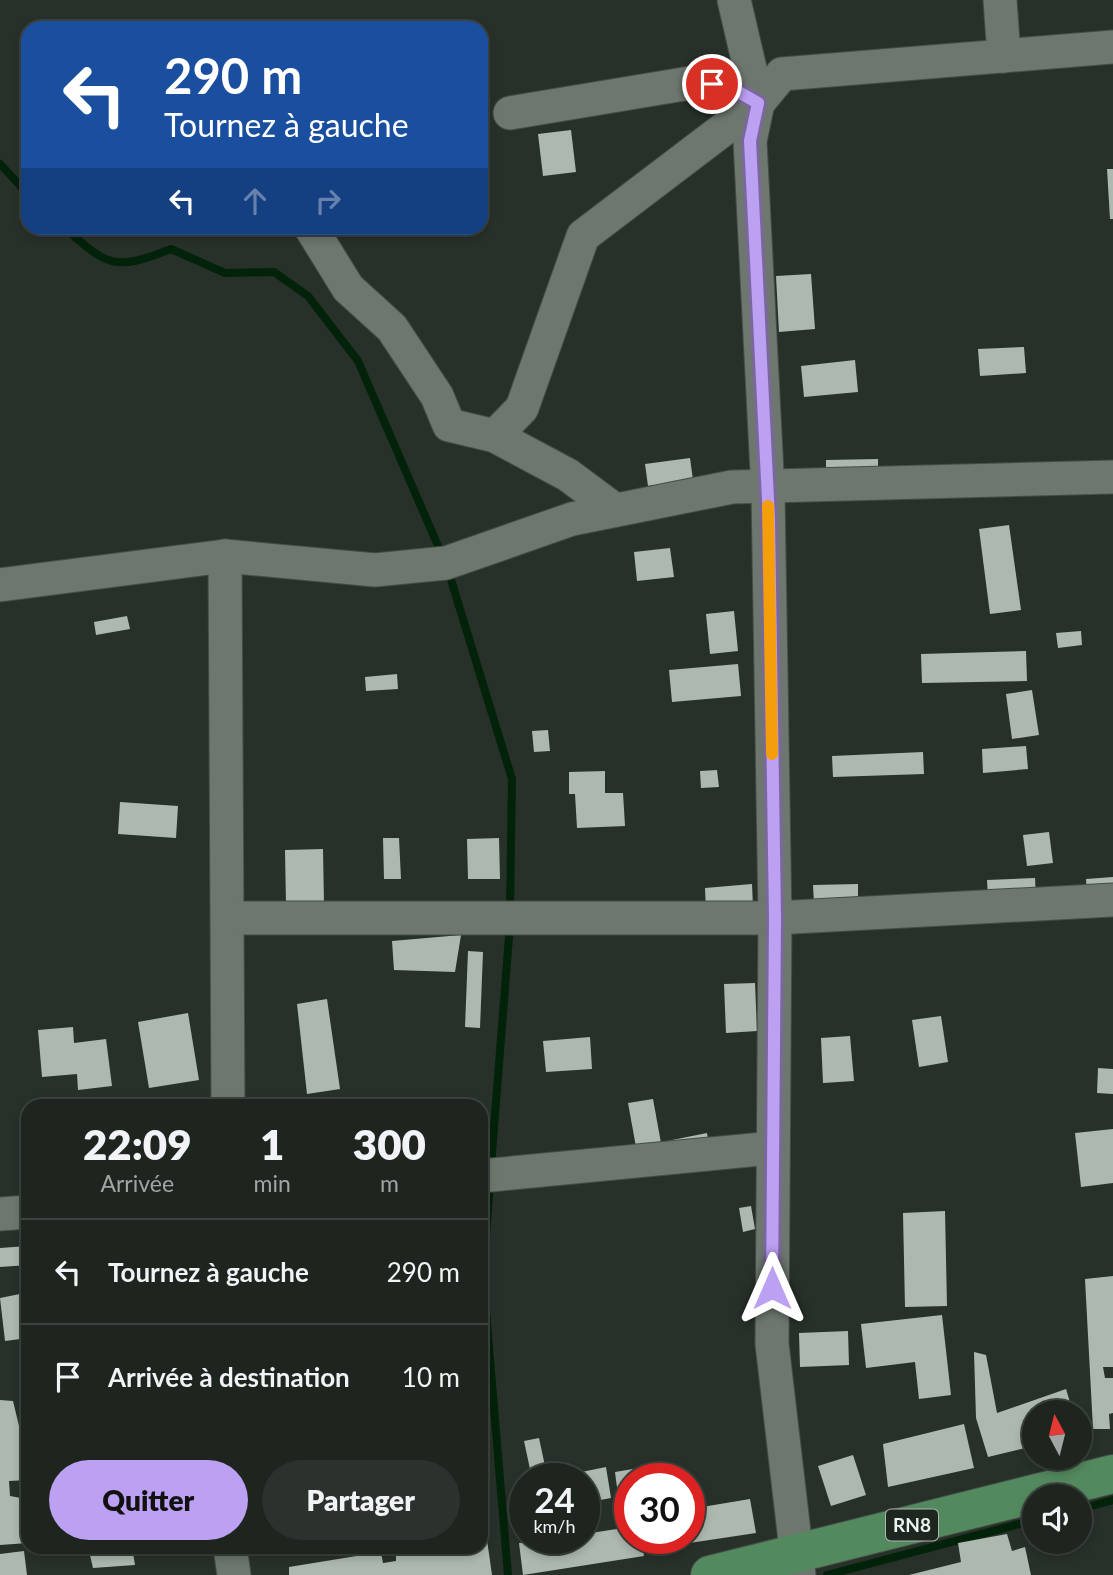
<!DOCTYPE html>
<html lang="fr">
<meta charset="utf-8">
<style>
body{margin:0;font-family:Lato,sans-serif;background:#2b312c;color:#f1f3f6;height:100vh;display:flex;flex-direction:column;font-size:26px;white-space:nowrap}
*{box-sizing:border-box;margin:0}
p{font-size:23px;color:#a1a5a4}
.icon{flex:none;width:38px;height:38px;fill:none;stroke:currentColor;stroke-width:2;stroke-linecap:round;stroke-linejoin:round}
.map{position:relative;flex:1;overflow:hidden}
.sheet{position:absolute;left:21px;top:1099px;width:467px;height:455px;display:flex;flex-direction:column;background:#1e251f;border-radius:21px;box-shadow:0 4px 10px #0003,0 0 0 2px #3c423d}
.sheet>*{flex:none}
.banner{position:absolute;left:21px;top:21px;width:467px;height:214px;border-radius:21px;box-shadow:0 4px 10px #0003,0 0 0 2px #3c423d;background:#1a4fa0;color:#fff;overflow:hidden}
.needle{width:46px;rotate:353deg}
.controls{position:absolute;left:1022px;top:1400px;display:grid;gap:14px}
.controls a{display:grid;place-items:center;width:70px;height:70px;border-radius:50%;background:#1e251f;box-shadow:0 4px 10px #0003,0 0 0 2px #3c423d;font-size:35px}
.speed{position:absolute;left:509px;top:1463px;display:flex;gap:14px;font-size:35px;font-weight:700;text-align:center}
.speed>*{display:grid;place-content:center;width:91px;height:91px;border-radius:50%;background:#1e251f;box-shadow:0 4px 10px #0003,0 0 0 2px #3c423d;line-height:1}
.speed small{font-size:18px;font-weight:400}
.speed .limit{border:10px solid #d22;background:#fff;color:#111}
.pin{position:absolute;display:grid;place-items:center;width:60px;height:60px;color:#fff;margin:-30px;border:4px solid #fff;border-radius:50%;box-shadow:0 2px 7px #0007}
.me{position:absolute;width:77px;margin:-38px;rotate:0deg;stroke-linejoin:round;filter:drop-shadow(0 0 5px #0008)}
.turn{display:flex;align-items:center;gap:24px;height:147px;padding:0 28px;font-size:32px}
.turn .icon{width:91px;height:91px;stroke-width:2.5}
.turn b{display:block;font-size:49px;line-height:60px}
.lanes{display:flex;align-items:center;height:66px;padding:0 28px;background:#0003;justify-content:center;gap:35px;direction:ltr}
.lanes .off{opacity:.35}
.eta{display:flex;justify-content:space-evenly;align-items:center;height:119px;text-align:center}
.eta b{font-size:42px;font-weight:800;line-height:49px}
.cta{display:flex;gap:14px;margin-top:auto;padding:14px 28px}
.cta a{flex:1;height:80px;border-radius:42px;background:#bca0f2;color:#111;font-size:28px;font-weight:800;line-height:80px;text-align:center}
.cta a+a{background:#2b312c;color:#f1f3f6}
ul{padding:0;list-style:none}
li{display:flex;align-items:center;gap:21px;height:105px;padding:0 28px;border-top:2px solid #3c423d}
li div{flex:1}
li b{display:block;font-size:26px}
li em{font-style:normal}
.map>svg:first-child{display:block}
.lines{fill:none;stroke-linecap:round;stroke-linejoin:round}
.stream{stroke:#03220a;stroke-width:8}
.building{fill:#adb9ae}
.minor-casing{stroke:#454d46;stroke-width:35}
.major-casing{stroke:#454d46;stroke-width:40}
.minor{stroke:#6d776e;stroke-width:33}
.major{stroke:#53895e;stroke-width:38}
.route-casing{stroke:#7a689d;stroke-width:18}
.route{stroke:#bca0f2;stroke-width:12}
.slow{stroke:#f59e0b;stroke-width:12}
.labels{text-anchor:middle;stroke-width:7;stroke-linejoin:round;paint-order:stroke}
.shield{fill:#1e271f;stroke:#afb6b0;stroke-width:2}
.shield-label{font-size:19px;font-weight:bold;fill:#edf3ee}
</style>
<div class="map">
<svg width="1113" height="1575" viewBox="0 0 1113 1575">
<rect width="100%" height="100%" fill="#283129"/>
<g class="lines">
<!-- stream -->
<g class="stream">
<path d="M 0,164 L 28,194"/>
<path d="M 65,228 C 108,267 115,271 171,249 L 225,273 L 274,272 L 308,296 L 358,361 L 442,555"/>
<path d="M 448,570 L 512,779 L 510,911"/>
<path d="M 491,1166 L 510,924"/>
<path d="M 490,1182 L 483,1276 L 508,1575"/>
<path d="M 1080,1509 L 1113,1500"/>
<path d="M 827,1575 L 1034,1520"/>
</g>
</g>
<!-- building -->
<g class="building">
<path d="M 571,130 L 576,172 L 543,176 L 538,134 Z"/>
<path d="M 1107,169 L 1113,169 L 1113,219 L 1110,219 Z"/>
<path d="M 811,274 L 815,329 L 779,332 L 776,276 Z"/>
<path d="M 1024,347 L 1026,373 L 980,376 L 978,349 Z"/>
<path d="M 855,360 L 858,392 L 804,397 L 801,366 Z"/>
<path d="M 690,458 L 693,480 L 648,486 L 645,464 Z"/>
<path d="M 878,459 L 878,480 L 826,482 L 826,460 Z"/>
<path d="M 1009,525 L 1021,610 L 990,614 L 979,529 Z"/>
<path d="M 670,548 L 674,577 L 637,581 L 634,552 Z"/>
<path d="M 734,611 L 738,651 L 710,654 L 706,614 Z"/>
<path d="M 127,616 L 130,629 L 96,635 L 94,622 Z"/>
<path d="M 1081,631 L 1082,645 L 1058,648 L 1056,633 Z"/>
<path d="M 1026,651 L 1027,681 L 922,683 L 921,654 Z"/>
<path d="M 738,664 L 741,696 L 672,702 L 669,670 Z"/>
<path d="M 397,674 L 398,689 L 366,691 L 365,677 Z"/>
<path d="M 1032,690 L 1039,735 L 1012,739 L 1006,694 Z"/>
<path d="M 548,730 L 550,751 L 534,752 L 532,731 Z"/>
<path d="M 1026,746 L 1028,769 L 983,773 L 982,749 Z"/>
<path d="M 923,752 L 924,774 L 833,777 L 832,756 Z"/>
<path d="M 717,770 L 719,787 L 701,788 L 700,771 Z"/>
<path d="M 605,771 L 605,793 L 623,793 L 625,826 L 577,828 L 575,794 L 569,794 L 569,772 Z"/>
<path d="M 120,802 L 178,806 L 176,838 L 118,834 Z"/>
<path d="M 1049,832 L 1053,863 L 1027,866 L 1023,835 Z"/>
<path d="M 383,838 L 399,838 L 401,879 L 384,879 Z"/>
<path d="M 499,838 L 500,879 L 468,879 L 467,839 Z"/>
<path d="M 323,849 L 324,904 L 286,905 L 285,850 Z"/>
<path d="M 1113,877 L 1113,893 L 1087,896 L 1086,879 Z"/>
<path d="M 1035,878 L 1036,896 L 988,898 L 987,880 Z"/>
<path d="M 752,884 L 753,908 L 706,911 L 705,888 Z"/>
<path d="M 858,884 L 858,904 L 814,904 L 813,885 Z"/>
<path d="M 461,935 L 455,972 L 394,970 L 392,941 Z"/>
<path d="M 468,951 L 483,952 L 480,1028 L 465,1027 Z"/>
<path d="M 755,983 L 757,1031 L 726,1033 L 724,984 Z"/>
<path d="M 327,999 L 340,1089 L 307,1094 L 297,1004 Z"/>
<path d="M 188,1013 L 199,1080 L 149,1088 L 138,1022 Z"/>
<path d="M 941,1016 L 948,1062 L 919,1067 L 912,1020 Z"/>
<path d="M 73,1027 L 74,1043 L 106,1039 L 112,1086 L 78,1090 L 77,1074 L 42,1077 L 38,1030 Z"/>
<path d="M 850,1036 L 854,1081 L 823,1083 L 821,1038 Z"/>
<path d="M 590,1037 L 592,1069 L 546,1072 L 543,1041 Z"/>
<path d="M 1098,1068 L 1113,1069 L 1113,1094 L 1097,1093 Z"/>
<path d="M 653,1099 L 661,1143 L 636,1147 L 628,1103 Z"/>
<path d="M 1113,1129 L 1113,1183 L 1081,1187 L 1075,1133 Z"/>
<path d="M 707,1133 L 709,1147 L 669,1154 L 667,1141 Z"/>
<path d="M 751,1206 L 755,1229 L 743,1232 L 739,1208 Z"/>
<path d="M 945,1211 L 947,1306 L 905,1307 L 903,1213 Z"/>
<path d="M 28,1246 L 28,1265 L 0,1267 L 0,1248 Z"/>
<path d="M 1113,1276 L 1113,1367 L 1103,1367 L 1105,1378 L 1113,1378 L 1113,1413 L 1109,1414 L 1110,1429 L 1093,1429 L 1085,1279 Z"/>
<path d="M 25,1293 L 28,1338 L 5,1341 L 0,1298 Z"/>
<path d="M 942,1315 L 951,1395 L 919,1399 L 915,1362 L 866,1368 L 861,1324 Z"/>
<path d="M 848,1331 L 849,1365 L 800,1367 L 799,1333 Z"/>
<path d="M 974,1352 L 986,1355 L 997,1413 L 1066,1389 L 1073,1412 L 1034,1412 L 1034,1446 L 988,1457 L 976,1418 Z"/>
<path d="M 0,1400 L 13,1401 L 19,1426 L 28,1425 L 28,1480 L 9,1481 L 10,1496 L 21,1498 L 24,1512 L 28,1511 L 28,1543 L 0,1545 Z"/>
<path d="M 964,1424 L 974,1468 L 888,1487 L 883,1444 Z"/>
<path d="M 539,1438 L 545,1466 L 530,1469 L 524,1441 Z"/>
<path d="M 853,1455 L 866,1495 L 831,1506 L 818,1466 Z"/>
<path d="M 606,1467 L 611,1498 L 584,1503 L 584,1479 L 547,1479 Z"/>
<path d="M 633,1469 L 630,1517 L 621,1519 L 615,1472 Z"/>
<path d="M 750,1499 L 756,1533 L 643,1550 L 644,1556 L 523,1575 L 519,1543 L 584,1538 L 584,1534 L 630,1527 L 630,1538 L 690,1538 L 690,1509 Z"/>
<path d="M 525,1507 L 525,1535 L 520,1536 L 514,1509 Z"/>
<path d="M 486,1533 L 492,1575 L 289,1575 L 289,1567 L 381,1552 L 383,1563 L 396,1561 L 396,1549 L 408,1547 L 441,1547 L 443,1553 L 450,1547 L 481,1547 L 481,1534 Z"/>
<path d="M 1007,1534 L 1012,1551 L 1025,1547 L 1031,1575 L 909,1575 L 961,1562 L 958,1543 Z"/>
<path d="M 88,1547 L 132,1547 L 135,1565 L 93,1568 Z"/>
<path d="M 265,1547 L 303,1547 L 303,1555 L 265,1553 Z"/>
<path d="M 323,1547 L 351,1547 L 351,1548 L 323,1554 Z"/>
<path d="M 24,1551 L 27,1575 L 0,1575 L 0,1554 Z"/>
</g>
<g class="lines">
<!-- minor casing -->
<g class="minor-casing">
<g id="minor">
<path d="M 734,0 L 758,103 L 750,141 L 768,492 L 775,918 L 772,1344 L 799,1575"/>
<path d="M 1000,0 L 1004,56"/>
<path d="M 510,113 L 696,82 L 728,86 L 758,103"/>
<path d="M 311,228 L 348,288 L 392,328 L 437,396 L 449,425 L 495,436 L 568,475 L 615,510"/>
<path d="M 495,436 L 522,408 L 583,236 L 758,103 L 782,74 L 1113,47"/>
<path d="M 225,556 L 228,1106"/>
<path d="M 0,585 L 225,556 L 375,570 L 446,563 L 572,519 L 732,487 L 1113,477"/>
<path d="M 228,918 L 775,918 L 1113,900"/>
<path d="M 481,1176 L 772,1148"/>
<path d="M 0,1214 L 28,1212"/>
<path d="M 230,1547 L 234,1575"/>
</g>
</g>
<!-- major casing -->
<g class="major-casing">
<path id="major" d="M 710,1575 L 1113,1474"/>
</g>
<!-- minor -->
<use href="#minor" class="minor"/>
<!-- major -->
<use href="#major" class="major"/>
</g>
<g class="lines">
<!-- route casing -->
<g class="route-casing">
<path id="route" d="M 712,84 L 728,86 L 758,103 L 750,141 L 769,519 L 775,918 L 772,1288"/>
</g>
<!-- route -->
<use href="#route" class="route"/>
<!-- slow -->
<path class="slow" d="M 768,506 L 772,754"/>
</g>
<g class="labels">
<!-- shield labels -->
<rect class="shield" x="886" y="1509.5" width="52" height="31" rx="5"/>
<g class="shield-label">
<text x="912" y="1532">RN8</text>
</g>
</g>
</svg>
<div class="controls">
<a><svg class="needle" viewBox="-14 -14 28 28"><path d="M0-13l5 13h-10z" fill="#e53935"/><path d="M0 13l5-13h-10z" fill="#a1a5a4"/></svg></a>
<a><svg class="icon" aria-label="sound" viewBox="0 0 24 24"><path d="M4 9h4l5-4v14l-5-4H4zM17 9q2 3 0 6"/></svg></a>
</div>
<div class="speed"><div>24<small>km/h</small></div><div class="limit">30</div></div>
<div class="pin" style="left:712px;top:84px;background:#d93025"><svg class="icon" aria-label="arrive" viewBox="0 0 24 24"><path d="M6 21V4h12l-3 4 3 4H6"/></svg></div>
<svg class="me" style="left:772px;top:1288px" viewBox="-20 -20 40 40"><path d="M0-17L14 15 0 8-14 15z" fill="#bca0f2" stroke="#fff" stroke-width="4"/></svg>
<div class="banner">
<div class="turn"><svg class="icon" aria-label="left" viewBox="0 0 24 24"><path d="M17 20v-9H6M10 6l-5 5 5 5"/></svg><div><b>290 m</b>Tournez à gauche</div></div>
<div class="lanes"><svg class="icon" aria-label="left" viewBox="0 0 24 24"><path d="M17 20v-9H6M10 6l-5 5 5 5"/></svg><svg class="icon off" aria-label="ahead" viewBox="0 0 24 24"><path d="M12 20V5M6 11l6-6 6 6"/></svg><svg class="icon off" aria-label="right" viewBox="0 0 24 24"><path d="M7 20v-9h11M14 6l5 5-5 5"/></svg></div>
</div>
<section class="sheet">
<div class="eta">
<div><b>22:09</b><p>Arrivée</p></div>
<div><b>1</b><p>min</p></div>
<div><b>300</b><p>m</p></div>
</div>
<ul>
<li><svg class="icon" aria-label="left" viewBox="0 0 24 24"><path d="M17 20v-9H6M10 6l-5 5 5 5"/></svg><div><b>Tournez à gauche</b></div><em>290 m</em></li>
<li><svg class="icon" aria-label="arrive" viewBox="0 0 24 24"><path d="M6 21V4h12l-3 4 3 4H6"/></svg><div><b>Arrivée à destination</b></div><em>10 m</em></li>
</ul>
<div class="cta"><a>Quitter</a><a>Partager</a></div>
</section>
</div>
